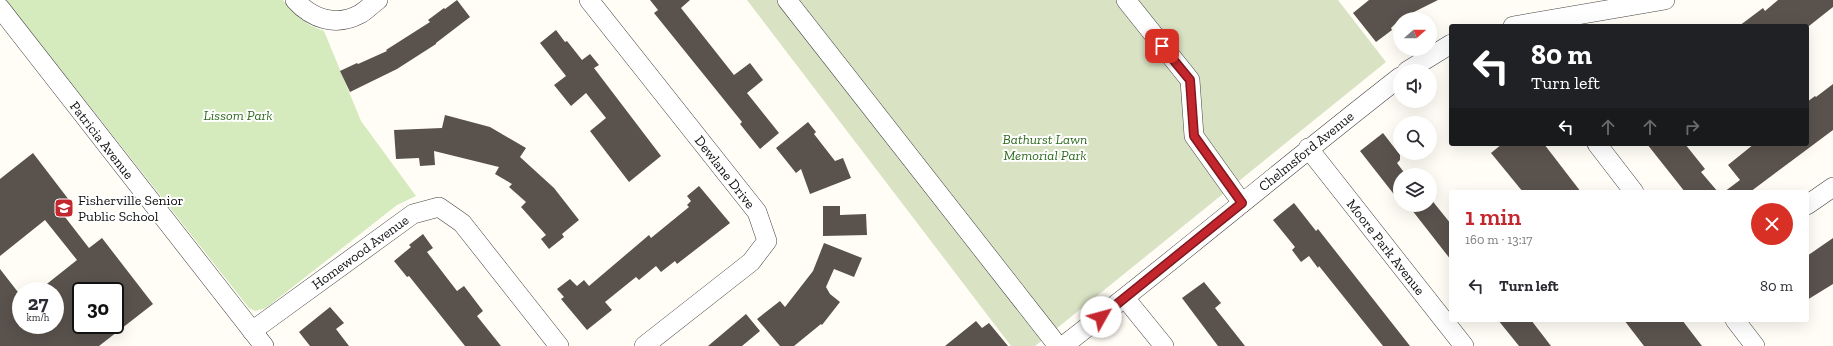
<!DOCTYPE html>
<meta charset="utf-8">
<style>
body{margin:0;font-family:"Zilla Slab",serif;background:#f2f2f3;color:#2b2b33;height:100vh;display:flex;flex-direction:column;font-size:15px;white-space:nowrap}
*{box-sizing:border-box;margin:0}
p{font-size:13px;color:#7c7c81}
.icon{flex:none;width:22px;height:22px;fill:none;stroke:currentColor;stroke-width:2;stroke-linecap:round;stroke-linejoin:round}
.map{position:relative;flex:1;overflow:hidden}
.side{position:absolute;left:1449px;top:190px;width:360px;height:132px;display:flex;flex-direction:column;background:#fff;border-radius:4px;box-shadow:0 4px 16px #0002}
.side>*{flex:none}
.banner{position:absolute;left:1449px;top:24px;width:360px;height:122px;border-radius:4px;box-shadow:0 4px 16px #0002;background:#202124;color:#fff;overflow:hidden}
.needle{width:26px;rotate:69deg}
.buttons{position:absolute;left:1393px;top:12px;display:grid;gap:8px}
.buttons a{display:grid;place-items:center;width:44px;height:44px;border-radius:50%;background:#fff;box-shadow:0 4px 16px #0002;font-size:20px}
.speed{position:absolute;left:12px;top:282px;display:flex;gap:8px;font-size:20px;font-weight:700;text-align:center}
.speed>*{display:grid;place-content:center;width:52px;height:52px;border-radius:50%;background:#fff;box-shadow:0 4px 16px #0002;line-height:1}
.speed small{font-size:10px;font-weight:400}
.speed .limit{border:2px solid #111;border-radius:6px;background:#fff;color:#111}
.pin{position:absolute;display:grid;place-items:center;width:34px;height:34px;color:#fff;margin:-17px;border-radius:8px;box-shadow:0 2px 6px #0006}
.me{position:absolute;width:44px;margin:-22px;rotate:52deg;stroke-linejoin:round;filter:drop-shadow(0 0 3px #0008)}
.turn{display:flex;align-items:center;gap:14px;height:84px;padding:0 16px;font-size:18px}
.turn .icon{width:52px;height:52px;stroke-width:2.5}
.turn b{display:block;font-size:28px;line-height:34px}
.lanes{display:flex;align-items:center;height:38px;padding:0 16px;background:#0003;justify-content:center;gap:20px;direction:ltr}
.lanes .off{opacity:.35}
.round{display:grid;place-items:center;flex:none;width:42px;height:42px;border-radius:21px;background:#f2f2f3}
.summary{display:flex;align-items:center;justify-content:space-between;height:68px;padding:0 16px}
h1{font-size:24px;font-weight:600;line-height:30px;color:#c4262e}
ul{padding:0;list-style:none}
li{display:flex;align-items:center;gap:12px;height:56px;padding:0 16px}
li div{flex:1}
li b{display:block;font-size:15px}
li em{font-style:normal}
.map>svg:first-child{display:block}
.green{fill:#d5ebbd}
.cemetery{fill:#d9e3c4}
.building{fill:#5a524d;fill-rule:evenodd}
.lines{fill:none;stroke-linecap:round;stroke-linejoin:round}
.minor-casing{stroke:#444;stroke-width:20}
.minor{stroke:#fff;stroke-width:19}
.route-casing{stroke:#7f191e;stroke-width:10}
.route{stroke:#c4262e;stroke-width:7}
.labels{text-anchor:middle;stroke-width:4;stroke-linejoin:round;paint-order:stroke}
.park-label{font-size:14px;font-style:italic;fill:#2f6b1f;stroke:#fff}
.street-label{font-size:14px;fill:#111;stroke:#fff}
.poi-label{font-size:14px;fill:#111;stroke:#fff;text-anchor:start}
</style>
<div class="map">
<svg width="1833" height="346" viewBox="0 0 1833 346">
<rect width="100%" height="100%" fill="#fffdf5"/>
<!-- green -->
<path class="green" d="M 6,0 L 283,0 C 296,15 305,25 324,31 L 361,121 L 416,196 L 397,205 L 266,308 L 255,311 L 249,308 Z"/>
<!-- cemetery -->
<path class="cemetery" d="M 747,0 L 1338,0 L 1386,62 L 1035,346 L 1011,346 Z"/>
<!-- building -->
<g class="building">
<path d="M 457,0 L 470,17 L 436,43 L 436,44 L 397,69 L 350,92 L 340,71 L 357,63 L 358,64 L 387,51 L 386,50 L 430,22 L 428,20 L 444,8 L 445,9 Z"/>
<path d="M 650,0 L 690,0 L 681,8 L 734,75 L 750,63 L 763,80 L 747,93 L 779,133 L 760,149 L 740,124 L 742,122 L 654,13 L 658,10 Z"/>
<path d="M 1369,0 L 1438,0 L 1400,19 L 1391,28 L 1392,30 L 1376,42 L 1353,13 Z"/>
<path d="M 1778,0 L 1833,0 L 1833,7 L 1809,26 L 1739,26 L 1763,8 L 1765,11 Z"/>
<path d="M 556,30 L 565,42 L 567,41 L 582,60 L 590,54 L 599,65 L 594,68 L 661,156 L 629,182 L 590,131 L 606,118 L 586,93 L 571,106 L 554,85 L 566,76 L 540,43 Z"/>
<path d="M 1833,84 L 1833,130 L 1750,192 L 1724,192 L 1740,180 L 1728,165 L 1754,144 L 1807,144 L 1807,102 L 1815,96 L 1816,97 Z"/>
<path d="M 445,115 L 490,127 L 526,148 L 520,157 L 554,188 L 579,220 L 562,234 L 564,237 L 549,249 L 541,239 L 546,235 L 521,207 L 526,202 L 509,187 L 512,184 L 495,174 L 499,167 L 434,151 L 435,165 L 420,166 L 419,158 L 396,159 L 394,130 L 442,128 Z"/>
<path d="M 808,122 L 816,132 L 814,134 L 835,161 L 843,158 L 851,178 L 810,194 L 801,169 L 796,173 L 776,148 Z"/>
<path d="M 1383,133 L 1400,155 L 1400,160 L 1397,163 L 1406,175 L 1400,175 L 1400,202 L 1360,151 Z"/>
<path d="M 1502,144 L 1544,144 L 1581,192 L 1523,192 L 1491,153 Z"/>
<path d="M 1647,144 L 1685,144 L 1705,169 L 1701,172 L 1718,192 L 1685,192 Z"/>
<path d="M 33,153 L 69,200 L 58,208 L 89,248 L 102,238 L 153,304 L 99,346 L 0,346 L 0,269 L 21,296 L 21,325 L 55,325 L 55,291 L 38,291 L 77,260 L 45,220 L 0,256 L 0,179 ZM 81,291 L 115,291 L 115,325 L 81,325 Z"/>
<path d="M 699,186 L 730,223 L 677,264 L 675,261 L 661,272 L 656,266 L 639,280 L 636,277 L 605,302 L 612,310 L 587,330 L 561,299 L 564,297 L 557,289 L 570,279 L 577,286 L 584,280 L 589,286 L 649,235 L 651,238 L 689,207 L 687,205 L 691,201 L 687,196 Z"/>
<path d="M 1430,198 L 1451,224 L 1451,260 L 1408,205 L 1430,205 Z"/>
<path d="M 1294,203 L 1316,231 L 1318,229 L 1410,346 L 1383,346 L 1319,266 L 1318,268 L 1309,256 L 1301,262 L 1292,250 L 1295,247 L 1273,220 Z"/>
<path d="M 823,206 L 840,206 L 840,215 L 866,214 L 867,235 L 823,236 Z"/>
<path d="M 423,234 L 433,248 L 427,252 L 457,291 L 464,286 L 483,311 L 477,316 L 501,346 L 465,346 L 409,276 L 407,277 L 394,261 L 411,247 L 409,245 Z"/>
<path d="M 1833,238 L 1833,284 L 1807,300 L 1807,256 Z"/>
<path d="M 824,243 L 862,258 L 854,277 L 834,269 L 826,287 L 830,294 L 840,302 L 822,325 L 821,324 L 794,346 L 780,346 L 757,319 L 780,301 L 785,307 L 813,271 Z"/>
<path d="M 1204,282 L 1221,303 L 1215,308 L 1245,346 L 1218,346 L 1182,298 Z"/>
<path d="M 330,307 L 344,323 L 336,329 L 349,346 L 310,346 L 299,332 Z"/>
<path d="M 746,314 L 760,331 L 742,346 L 708,346 Z"/>
<path d="M 1498,320 L 1531,320 L 1551,346 L 1519,346 Z"/>
<path d="M 1624,320 L 1682,320 L 1702,346 L 1644,346 Z"/>
<path d="M 976,321 L 982,328 L 989,323 L 1008,346 L 945,346 Z"/>
</g>
<g class="lines">
<!-- minor casing -->
<g class="minor-casing">
<g id="minor">
<path d="M 295,0 C 312,19 336,27 360,14 C 367,10 372,4 378,0"/>
<path d="M 589,0 L 757,212 L 767,241 L 751,262 L 644,346"/>
<path d="M 787,0 L 1058,346"/>
<path d="M 1126,0 L 1190,80 L 1194,136 L 1242,203"/>
<path d="M 0,8 L 264,346"/>
<path d="M 1513,26 L 1665,0"/>
<path d="M 1407,71 L 1451,44"/>
<path d="M 1597,144 L 1634,192"/>
<path d="M 1308,148 L 1464,346"/>
<path d="M 1807,205 L 1833,187"/>
<path d="M 1125,298 L 1164,346"/>
<path d="M 1735,320 L 1755,346"/>
<path d="M 252,331 L 413,214 L 439,207 L 462,223 L 559,346"/>
<path d="M 1063,346 C 1177,258 1287,165 1400,77"/>
</g>
</g>
<!-- minor -->
<use href="#minor" class="minor"/>
</g>
<g class="lines">
<!-- route casing -->
<g class="route-casing">
<path id="route" d="M 1101,317 L 1242,203 L 1194,136 L 1190,80 L 1162,46"/>
</g>
<!-- route -->
<use href="#route" class="route"/>
</g>
<!-- icons -->
<defs>
<g id="school-square" transform="scale(1)"><rect x="-9" y="-9" width="18" height="18" rx="4" fill="#c4262e" stroke="#fff"/><path d="M0-5L7-2L0 1L-7-2ZM-4 1L0 2.5L4 1V4Q0 6-4 4Z" fill="#fff"/></g>
</defs>
<g fill-rule="evenodd">
<use href="#school-square" x="64" y="208"/>
</g>
<g class="labels">
<!-- park labels -->
<g class="park-label">
<text x="238" y="120">Lissom Park</text>
<text x="1045" y="144">Bathurst Lawn<tspan x="1045" dy="16">Memorial Park</tspan></text>
</g>
<!-- street labels -->
<g class="street-label">
<text transform="translate(102 140) rotate(52)" y="5">Patricia Avenue</text>
<text transform="translate(1306 151) rotate(-39)" y="5">Chelmsford Avenue</text>
<text transform="translate(725 172) rotate(52)" y="5">Dewlane Drive</text>
<text transform="translate(1386 247) rotate(52)" y="5">Moore Park Avenue</text>
<text transform="translate(360 252) rotate(-36)" y="5">Homewood Avenue</text>
</g>
<!-- poi labels -->
<g class="poi-label">
<text x="78" y="205">Fisherville Senior<tspan x="78" dy="16">Public School</tspan></text>
</g>
</g>
</svg>
<div class="buttons">
<a><svg class="needle" viewBox="-14 -14 28 28"><path d="M0-13l5 13h-10z" fill="#e53935"/><path d="M0 13l5-13h-10z" fill="#7c7c81"/></svg></a>
<a><svg class="icon" aria-label="sound" viewBox="0 0 24 24"><path d="M4 9h4l5-4v14l-5-4H4zM17 9q2 3 0 6"/></svg></a>
<a><svg class="icon" aria-label="search" viewBox="0 0 24 24"><circle cx="10" cy="10" r="6"/><path d="M15 15l6 6"/></svg></a>
<a><svg class="icon" aria-label="layers" viewBox="0 0 24 24"><path d="M12 4l9 5-9 5-9-5zM3 14l9 5 9-5"/></svg></a>
</div>
<div class="speed"><div>27<small>km/h</small></div><div class="limit">30</div></div>
<div class="pin" style="left:1162px;top:46px;background:#d93025"><svg class="icon" aria-label="arrive" viewBox="0 0 24 24"><path d="M6 21V4h12l-3 4 3 4H6"/></svg></div>
<svg class="me" style="left:1101px;top:317px" viewBox="-20 -20 40 40"><circle r="19" fill="#fff"/><path d="M0-13L10 11 0 6-10 11z" fill="#c4262e"/></svg>
<div class="banner">
<div class="turn"><svg class="icon" aria-label="left" viewBox="0 0 24 24"><path d="M17 20v-9H6M10 6l-5 5 5 5"/></svg><div><b>80 m</b>Turn left</div></div>
<div class="lanes"><svg class="icon" aria-label="left" viewBox="0 0 24 24"><path d="M17 20v-9H6M10 6l-5 5 5 5"/></svg><svg class="icon off" aria-label="ahead" viewBox="0 0 24 24"><path d="M12 20V5M6 11l6-6 6 6"/></svg><svg class="icon off" aria-label="ahead" viewBox="0 0 24 24"><path d="M12 20V5M6 11l6-6 6 6"/></svg><svg class="icon off" aria-label="right" viewBox="0 0 24 24"><path d="M7 20v-9h11M14 6l5 5-5 5"/></svg></div>
</div>
<section class="side">
<div class="summary"><div><h1>1 min</h1><p>160 m · 13:17</p></div><a class="round" style="background:#d93025;color:#fff"><svg class="icon" aria-label="close" viewBox="0 0 24 24"><path d="M6 6l12 12M18 6L6 18"/></svg></a></div>
<ul>
<li><svg class="icon" aria-label="left" viewBox="0 0 24 24"><path d="M17 20v-9H6M10 6l-5 5 5 5"/></svg><div><b>Turn left</b></div><em>80 m</em></li>
</ul>
</section>
</div>
